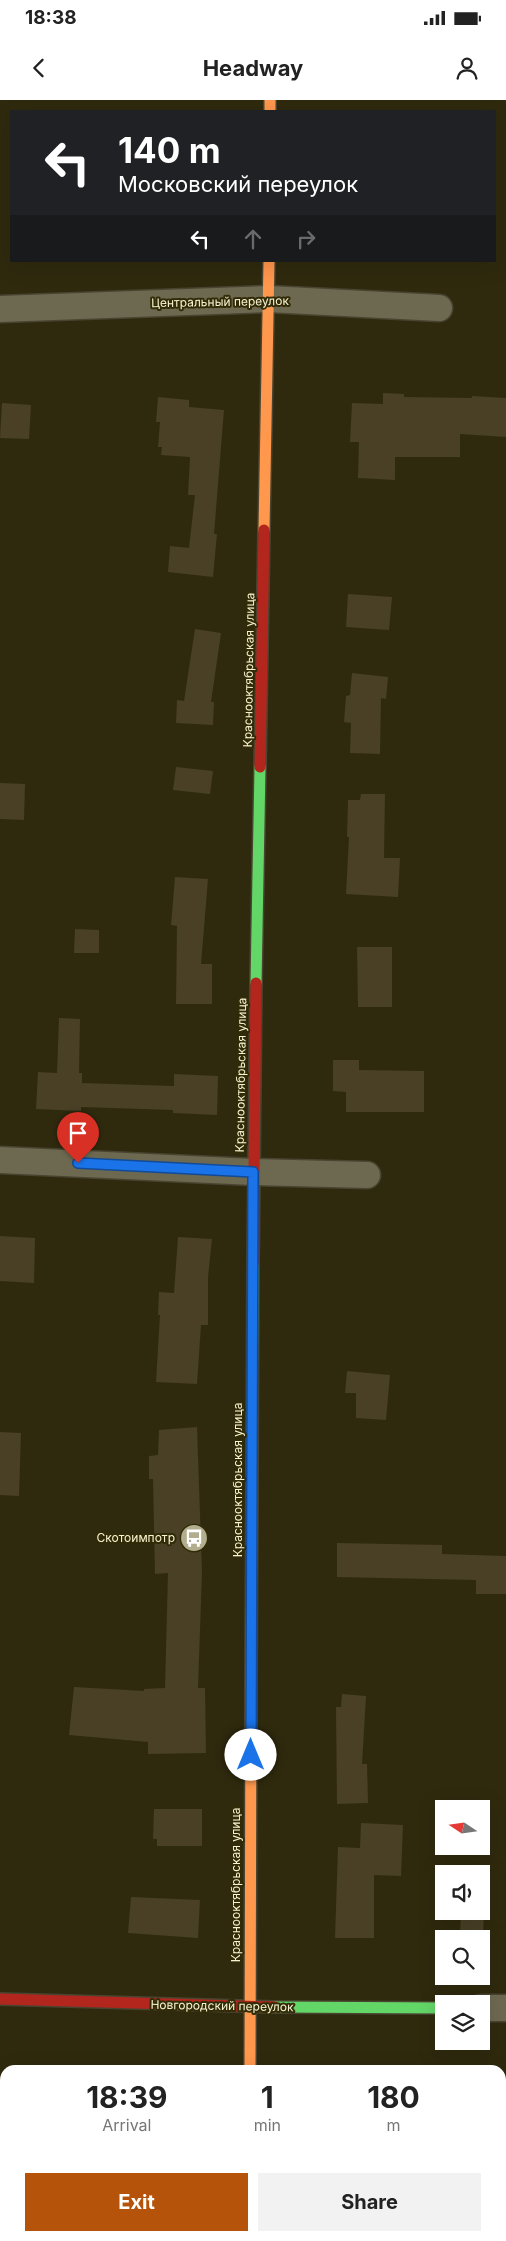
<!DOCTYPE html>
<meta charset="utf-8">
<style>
body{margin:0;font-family:Inter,sans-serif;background:#f2f2f2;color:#222;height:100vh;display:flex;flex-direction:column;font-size:19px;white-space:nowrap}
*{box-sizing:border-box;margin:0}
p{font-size:16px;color:#767676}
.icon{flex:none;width:28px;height:28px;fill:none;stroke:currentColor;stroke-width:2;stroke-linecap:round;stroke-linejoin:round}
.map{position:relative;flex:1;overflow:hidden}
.side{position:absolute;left:0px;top:1965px;width:506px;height:176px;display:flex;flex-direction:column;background:#fff;border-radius:15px 15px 0 0;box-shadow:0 5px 20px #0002}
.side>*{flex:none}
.guide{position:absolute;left:10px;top:10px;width:486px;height:152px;border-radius:0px;box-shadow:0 5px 20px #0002;background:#202124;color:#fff;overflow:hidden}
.needle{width:32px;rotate:283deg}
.buttons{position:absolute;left:435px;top:1700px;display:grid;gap:10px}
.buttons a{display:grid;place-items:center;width:55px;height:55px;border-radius:0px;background:#fff;box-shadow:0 5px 20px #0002;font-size:25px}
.pin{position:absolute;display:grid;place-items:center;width:42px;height:42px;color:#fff;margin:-51px -21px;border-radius:50% 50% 50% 0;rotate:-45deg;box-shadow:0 0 5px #0007}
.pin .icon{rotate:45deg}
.me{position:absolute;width:55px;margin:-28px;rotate:0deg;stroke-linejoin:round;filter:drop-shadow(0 0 4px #0008)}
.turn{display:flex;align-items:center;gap:18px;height:105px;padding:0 25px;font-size:22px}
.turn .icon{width:65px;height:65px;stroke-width:2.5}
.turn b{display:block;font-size:35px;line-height:42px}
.lanes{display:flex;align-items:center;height:48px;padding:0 25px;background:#0003;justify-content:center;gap:25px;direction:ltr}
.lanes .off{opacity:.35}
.eta{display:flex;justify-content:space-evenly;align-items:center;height:85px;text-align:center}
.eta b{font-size:30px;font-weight:700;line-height:35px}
.button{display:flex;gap:10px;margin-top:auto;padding:10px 25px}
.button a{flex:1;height:58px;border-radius:0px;background:#b45309;color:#fff;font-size:20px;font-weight:700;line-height:58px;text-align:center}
.button a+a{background:#f2f2f2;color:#222}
.status{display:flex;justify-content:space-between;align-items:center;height:35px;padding:0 25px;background:#fff;direction:ltr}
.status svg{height:14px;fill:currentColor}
header{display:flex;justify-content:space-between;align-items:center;height:65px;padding:0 25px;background:#fff;font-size:22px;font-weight:700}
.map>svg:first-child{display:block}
.building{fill:#494026}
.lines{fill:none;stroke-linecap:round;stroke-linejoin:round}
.street-casing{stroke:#494430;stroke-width:29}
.fast-casing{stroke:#494430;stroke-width:14}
.slow-casing{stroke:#494430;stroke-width:14}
.jam-casing{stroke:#494430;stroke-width:14}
.street{stroke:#6d6951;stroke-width:26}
.fast{stroke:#63d668;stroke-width:11}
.slow{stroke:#ff974d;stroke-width:11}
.jam{stroke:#b3261e;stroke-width:11}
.route-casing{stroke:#114b97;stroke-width:12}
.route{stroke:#1a73e8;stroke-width:9}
.labels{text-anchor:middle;stroke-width:4;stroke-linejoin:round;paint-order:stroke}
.street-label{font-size:12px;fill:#f8f3d2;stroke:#312b07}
.poi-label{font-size:12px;fill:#f8f3d2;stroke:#312b07;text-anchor:end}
</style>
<div class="status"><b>18:38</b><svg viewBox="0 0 49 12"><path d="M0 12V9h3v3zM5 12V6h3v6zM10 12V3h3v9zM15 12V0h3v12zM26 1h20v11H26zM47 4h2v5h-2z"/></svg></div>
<header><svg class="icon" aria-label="back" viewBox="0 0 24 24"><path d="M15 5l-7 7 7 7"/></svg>Headway<svg class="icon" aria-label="person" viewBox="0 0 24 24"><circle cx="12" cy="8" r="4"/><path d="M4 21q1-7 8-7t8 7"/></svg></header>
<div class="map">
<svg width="506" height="2141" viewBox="0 0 506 2141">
<rect width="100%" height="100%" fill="#2f2a0e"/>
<!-- building -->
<g class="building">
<path d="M 383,293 L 404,294 L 404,297 L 472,298 L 472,296 L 506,298 L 506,337 L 460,334 L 460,357 L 395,357 L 395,380 L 358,378 L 359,342 L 350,342 L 352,303 L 383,304 Z"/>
<path d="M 158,297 L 189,300 L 189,307 L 224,310 L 214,434 L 217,434 L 213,477 L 168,472 L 170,446 L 189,448 L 195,395 L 188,395 L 190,357 L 161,355 L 162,347 L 158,347 L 160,322 L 156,322 Z"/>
<path d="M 2,303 L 31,305 L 29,339 L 0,338 Z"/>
<path d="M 348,494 L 392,497 L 389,530 L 346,527 Z"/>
<path d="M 195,529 L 221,533 L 211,602 L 214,602 L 213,625 L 176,623 L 177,600 L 184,601 Z"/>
<path d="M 352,573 L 388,577 L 386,599 L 381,598 L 380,654 L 350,653 L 351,623 L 344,622 L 346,596 L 350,595 Z"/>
<path d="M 176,667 L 213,671 L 210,694 L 173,690 Z"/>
<path d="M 0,683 L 25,684 L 24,720 L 0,719 Z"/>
<path d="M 361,694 L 385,694 L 384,758 L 400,758 L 398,797 L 346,794 L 349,737 L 347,737 L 348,700 L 360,700 Z"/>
<path d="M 175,777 L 208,779 L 201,864 L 212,864 L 212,904 L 176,904 L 177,826 L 171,825 Z"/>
<path d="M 75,829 L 99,830 L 99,853 L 74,853 Z"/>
<path d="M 357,847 L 392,847 L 392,907 L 358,907 Z"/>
<path d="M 59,918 L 80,919 L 79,973 L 82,973 L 82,983 L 174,986 L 174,974 L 218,976 L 217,1015 L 173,1013 L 173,1010 L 81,1007 L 81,1011 L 36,1009 L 38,972 L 57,973 Z"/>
<path d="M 333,960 L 359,960 L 359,970 L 424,971 L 424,1012 L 346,1012 L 346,992 L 333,991 Z"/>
<path d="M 0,1136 L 35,1138 L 34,1183 L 0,1181 Z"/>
<path d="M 178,1137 L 212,1139 L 208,1177 L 208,1225 L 201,1225 L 197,1284 L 156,1282 L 160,1215 L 158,1215 L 159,1192 L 174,1193 Z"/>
<path d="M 347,1271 L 390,1275 L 386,1320 L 356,1318 L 356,1293 L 345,1293 Z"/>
<path d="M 197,1327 L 202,1472 L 198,1588 L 205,1588 L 206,1653 L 148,1654 L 148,1642 L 69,1635 L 74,1587 L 144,1591 L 144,1589 L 165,1588 L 168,1473 L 155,1474 L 153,1379 L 149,1379 L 149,1356 L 158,1355 L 159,1330 Z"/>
<path d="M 0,1332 L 21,1333 L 19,1396 L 0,1395 Z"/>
<path d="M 337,1443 L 442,1445 L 442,1454 L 506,1456 L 506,1494 L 476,1494 L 476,1480 L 337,1477 Z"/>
<path d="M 342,1594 L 366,1596 L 362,1664 L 367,1664 L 368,1703 L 337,1704 L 336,1607 L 341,1607 Z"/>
<path d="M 154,1709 L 202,1709 L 202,1746 L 157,1746 L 157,1739 L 153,1739 Z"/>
<path d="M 361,1723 L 403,1725 L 401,1776 L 374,1775 L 374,1838 L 335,1838 L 338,1747 L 360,1748 Z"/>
<path d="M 131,1797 L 200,1800 L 198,1838 L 128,1833 Z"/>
<path d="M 461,1811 L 484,1811 L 483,1837 L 460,1836 Z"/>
</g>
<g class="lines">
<!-- street casing -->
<g class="street-casing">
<g id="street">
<path d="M 0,209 L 269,199 L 439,208"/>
<path d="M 0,1060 L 253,1072 L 367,1075"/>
<path d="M 481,1908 L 506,1908"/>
</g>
</g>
<!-- fast casing -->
<g class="fast-casing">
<g id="fast">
<path d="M 256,883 L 260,667"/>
<path d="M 251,1585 L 253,1165"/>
<path d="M 275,1907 L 444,1908"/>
</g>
</g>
<!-- slow casing -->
<g class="slow-casing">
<g id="slow">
<path d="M 270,0 L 270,11"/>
<path d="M 264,430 L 269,161"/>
<path d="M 250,1970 L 251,1585"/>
</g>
</g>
<!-- jam casing -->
<g class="jam-casing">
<g id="jam">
<path d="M 260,667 L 264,430"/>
<path d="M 253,1165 L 256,883"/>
<path d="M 0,1899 L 275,1907"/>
<path d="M 251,2136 L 251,2141"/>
</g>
</g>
<!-- street -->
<use href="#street" class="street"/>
<!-- fast -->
<use href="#fast" class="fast"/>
<!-- slow -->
<use href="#slow" class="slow"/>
<!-- jam -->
<use href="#jam" class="jam"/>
</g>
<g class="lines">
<!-- route casing -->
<g class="route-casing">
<path id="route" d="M 78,1063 L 253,1072 L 251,1655"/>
</g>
<!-- route -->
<use href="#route" class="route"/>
</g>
<!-- icons -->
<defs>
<g id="bus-disc" transform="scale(1.4375)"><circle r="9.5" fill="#b2ad8d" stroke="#312b07"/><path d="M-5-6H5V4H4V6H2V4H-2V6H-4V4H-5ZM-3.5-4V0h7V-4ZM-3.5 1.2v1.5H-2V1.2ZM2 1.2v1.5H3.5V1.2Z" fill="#fff"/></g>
</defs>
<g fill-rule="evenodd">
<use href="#bus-disc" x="194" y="1438"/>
</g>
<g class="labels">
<!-- street labels -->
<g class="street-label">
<text transform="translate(220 202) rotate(-1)" y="4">Центральный переулок</text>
<text transform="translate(249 570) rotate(-89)" y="4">Краснооктябрьская улица</text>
<text transform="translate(241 975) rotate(-89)" y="4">Краснооктябрьская улица</text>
<text transform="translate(238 1380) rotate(-90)" y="4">Краснооктябрьская улица</text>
<text transform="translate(236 1785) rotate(-90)" y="4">Краснооктябрьская улица</text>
<text transform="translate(222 1906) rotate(1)" y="4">Новгородский переулок</text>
</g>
<!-- poi labels -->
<g class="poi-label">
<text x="175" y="1442">Скотоимпотр</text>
</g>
</g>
</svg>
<div class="buttons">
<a><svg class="needle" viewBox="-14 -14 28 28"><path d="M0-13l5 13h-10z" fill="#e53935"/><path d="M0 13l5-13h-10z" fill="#767676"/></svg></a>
<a><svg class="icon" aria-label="sound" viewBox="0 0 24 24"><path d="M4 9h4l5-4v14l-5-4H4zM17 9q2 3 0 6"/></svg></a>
<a><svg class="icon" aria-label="search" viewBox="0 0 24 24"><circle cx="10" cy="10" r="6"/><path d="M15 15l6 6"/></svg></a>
<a><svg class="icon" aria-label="layers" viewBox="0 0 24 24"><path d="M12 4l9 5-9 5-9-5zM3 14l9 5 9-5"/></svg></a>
</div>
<div class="pin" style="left:78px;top:1063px;background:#d93025"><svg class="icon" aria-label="arrive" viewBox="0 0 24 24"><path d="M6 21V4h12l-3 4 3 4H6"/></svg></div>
<svg class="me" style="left:251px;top:1655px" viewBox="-20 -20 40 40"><circle r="19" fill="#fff"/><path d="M0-13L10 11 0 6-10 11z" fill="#1a73e8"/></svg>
<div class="guide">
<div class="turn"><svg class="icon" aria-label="left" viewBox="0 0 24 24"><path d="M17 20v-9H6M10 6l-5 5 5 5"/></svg><div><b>140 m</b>Московский переулок</div></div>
<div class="lanes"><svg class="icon" aria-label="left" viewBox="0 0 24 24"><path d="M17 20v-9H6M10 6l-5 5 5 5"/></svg><svg class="icon off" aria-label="ahead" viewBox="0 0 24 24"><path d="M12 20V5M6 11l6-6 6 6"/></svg><svg class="icon off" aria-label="right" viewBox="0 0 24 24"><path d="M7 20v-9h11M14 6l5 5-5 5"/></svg></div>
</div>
<section class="side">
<div class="eta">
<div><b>18:39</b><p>Arrival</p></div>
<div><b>1</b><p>min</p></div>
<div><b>180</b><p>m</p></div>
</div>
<div class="button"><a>Exit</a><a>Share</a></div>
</section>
</div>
